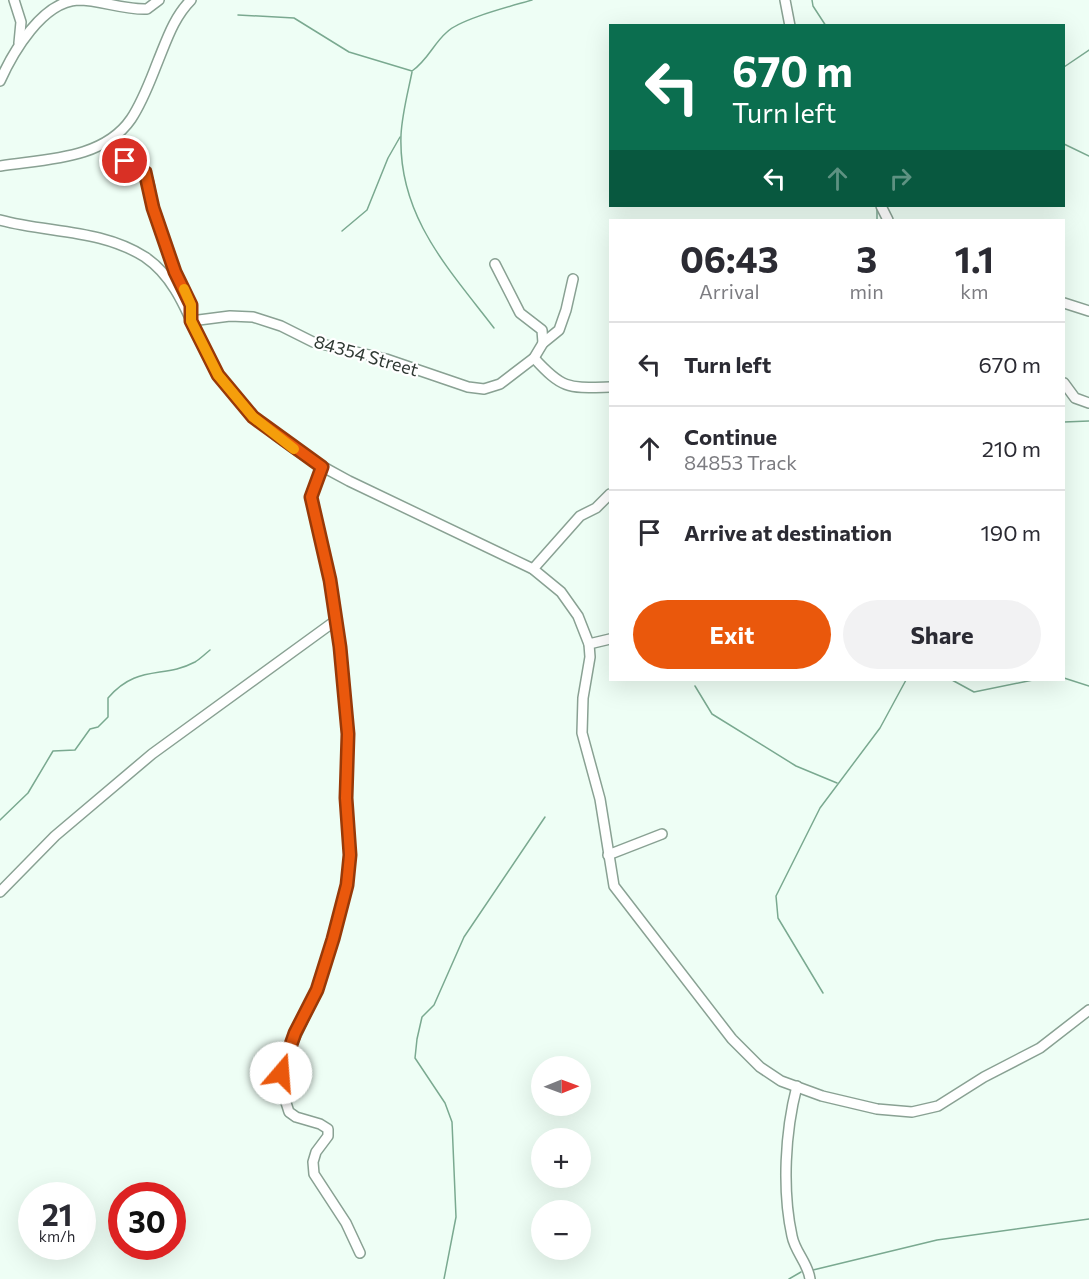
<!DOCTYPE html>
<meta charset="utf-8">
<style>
body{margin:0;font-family:Commissioner,sans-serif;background:#f2f2f3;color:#2b2b33;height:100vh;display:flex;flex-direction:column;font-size:22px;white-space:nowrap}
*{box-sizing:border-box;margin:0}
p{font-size:20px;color:#7c7c81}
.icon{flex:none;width:33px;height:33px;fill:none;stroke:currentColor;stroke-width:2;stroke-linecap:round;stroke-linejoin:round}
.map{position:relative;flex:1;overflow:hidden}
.panel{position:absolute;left:609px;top:219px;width:456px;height:462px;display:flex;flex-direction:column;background:#fff;border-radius:0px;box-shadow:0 6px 24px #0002}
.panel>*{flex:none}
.guide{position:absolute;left:609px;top:24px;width:456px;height:183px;border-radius:0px;box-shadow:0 6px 24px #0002;background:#0b6e4f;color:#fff;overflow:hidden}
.needle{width:39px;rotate:89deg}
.tools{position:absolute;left:531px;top:1056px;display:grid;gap:12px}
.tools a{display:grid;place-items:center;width:60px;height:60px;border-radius:50%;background:#fff;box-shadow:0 6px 24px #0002;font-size:30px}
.speed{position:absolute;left:18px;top:1182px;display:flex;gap:12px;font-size:30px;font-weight:700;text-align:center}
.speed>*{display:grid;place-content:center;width:78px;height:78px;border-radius:50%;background:#fff;box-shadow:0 6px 24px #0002;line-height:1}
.speed small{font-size:15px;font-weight:400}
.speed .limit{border:9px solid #d22;background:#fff;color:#111}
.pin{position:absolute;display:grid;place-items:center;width:51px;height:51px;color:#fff;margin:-26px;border:3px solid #fff;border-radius:50%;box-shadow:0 2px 6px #0007}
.me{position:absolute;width:66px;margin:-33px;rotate:18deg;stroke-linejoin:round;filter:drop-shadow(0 0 4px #0008)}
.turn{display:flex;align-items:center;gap:21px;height:126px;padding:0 24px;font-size:27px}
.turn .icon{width:78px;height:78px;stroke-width:2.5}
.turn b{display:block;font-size:42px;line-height:51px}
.lanes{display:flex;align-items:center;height:57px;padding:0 24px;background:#0003;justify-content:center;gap:30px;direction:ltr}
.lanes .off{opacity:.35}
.eta{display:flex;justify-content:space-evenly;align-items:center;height:102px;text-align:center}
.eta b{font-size:36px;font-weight:700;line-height:42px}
.button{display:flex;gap:12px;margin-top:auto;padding:12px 24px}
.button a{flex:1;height:69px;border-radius:36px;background:#ea580c;color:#fff;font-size:24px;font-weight:700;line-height:69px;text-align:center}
.button a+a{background:#f2f2f3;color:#2b2b33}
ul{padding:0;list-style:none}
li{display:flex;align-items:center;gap:18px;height:84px;padding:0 24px;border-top:2px solid #e1e1e2}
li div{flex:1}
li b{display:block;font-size:22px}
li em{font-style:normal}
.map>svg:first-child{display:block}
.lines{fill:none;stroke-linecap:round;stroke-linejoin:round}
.stream{stroke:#7aa990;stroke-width:1.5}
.minor-casing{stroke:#89a193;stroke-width:12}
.minor{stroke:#fff;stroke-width:9}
.route-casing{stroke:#983908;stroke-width:15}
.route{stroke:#ea580c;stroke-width:10}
.slow{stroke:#f59e0b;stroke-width:10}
.labels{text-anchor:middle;stroke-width:4.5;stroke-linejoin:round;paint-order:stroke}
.street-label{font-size:18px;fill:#2f3933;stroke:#fff}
</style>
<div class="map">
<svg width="1089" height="1279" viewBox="0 0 1089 1279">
<rect width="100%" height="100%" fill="#eefef5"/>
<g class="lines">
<!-- stream -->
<g class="stream">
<path d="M 812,0 L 813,6 L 826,26"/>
<path d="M 238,15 L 294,18 L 349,52 L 412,71 C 428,60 433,44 447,32 C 460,19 512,6 532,0"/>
<path d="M 1064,67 L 1089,50"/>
<path d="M 412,72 C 408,92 402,114 401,135 C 398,216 448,268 494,328"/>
<path d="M 1064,144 L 1089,156"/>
<path d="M 877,209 L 877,220"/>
<path d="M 342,231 L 367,210 L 388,158 L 400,137"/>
<path d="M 1064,422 L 1089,421"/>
<path d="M 1064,678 L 1089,686"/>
<path d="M 952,680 L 974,692 L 1033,680"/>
<path d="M 695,686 L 712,714 L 796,766 L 837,783"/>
<path d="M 0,820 L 28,793 L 53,751 L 75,750 L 90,729 L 98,727 L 108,717 L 108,698 C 137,664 163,679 195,662 C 200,659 205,654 210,650"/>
<path d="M 823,993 L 778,918 L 776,896 L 820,808 L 880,728 L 906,680"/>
<path d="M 813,1270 L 937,1240 L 1089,1219"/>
<path d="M 444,1279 L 456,1217 L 452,1122 L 445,1103 L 415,1058 L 417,1039 L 422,1017 L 434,1005 L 464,937 L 545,817"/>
<path d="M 789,1279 L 801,1272"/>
</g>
<!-- minor casing -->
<g class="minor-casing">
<g id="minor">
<path d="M 14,0 L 21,22 L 19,43"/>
<path d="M 785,0 L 790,26"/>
<path d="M 0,81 C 13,52 42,2 78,0 C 101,0 123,10 147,9 L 159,0"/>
<path d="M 105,143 C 112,163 133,157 144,172 C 151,181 150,197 153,208 C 159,229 167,249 174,269 C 180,286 192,298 191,317"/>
<path d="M 0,166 C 44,159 103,160 131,119 C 143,101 150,81 158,61 C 167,39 174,17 191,0"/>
<path d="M 881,206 L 888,220"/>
<path d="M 0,220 C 48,233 101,229 145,257 C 185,284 193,337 219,376 C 251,423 299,455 349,481 L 533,569 L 561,592 L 578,616 L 589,644 L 590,657 L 583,698 L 582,733 L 600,799 L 614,886 L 732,1039 L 760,1067 L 781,1081 L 822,1096 L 877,1109 L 912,1112 L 938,1106 L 984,1077 L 1040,1048 L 1089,1010"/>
<path d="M 495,264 L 520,313 L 542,330 L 543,343"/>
<path d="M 1064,303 L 1089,311"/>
<path d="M 191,321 L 230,316 L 253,317 L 281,326 L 313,342 L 386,359 L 468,387 L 484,389 L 500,384 L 534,358 L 543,343 L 559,330 L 566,310 L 573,279"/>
<path d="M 534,358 C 563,390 569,388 610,387"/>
<path d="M 1064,383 L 1075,398 L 1089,403"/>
<path d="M 322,467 L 311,497 L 330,581 L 340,647 L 348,733 L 346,798 L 350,855 L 347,885 L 333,939 L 317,990 L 284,1061 L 281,1087 L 289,1112 L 296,1117 L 320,1124 L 328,1129 L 328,1136 L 316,1152 L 313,1162 L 314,1174 L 346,1223 L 360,1253"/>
<path d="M 533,569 L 580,516 L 596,508 L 610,494"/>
<path d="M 589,644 L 610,639"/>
<path d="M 608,855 L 662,834"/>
<path d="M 0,892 L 55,836 L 152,754 L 335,621"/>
<path d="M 797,1086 C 785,1132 782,1190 792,1236 C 795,1252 808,1263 810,1279"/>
</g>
</g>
<!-- minor -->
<use href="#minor" class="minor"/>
</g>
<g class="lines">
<!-- route casing -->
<g class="route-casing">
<path id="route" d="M 125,161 L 145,172 L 153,208 L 175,272 L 191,305 L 191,321 L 218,375 L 253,417 L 322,467 L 311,497 L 330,580 L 340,647 L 348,734 L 346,798 L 350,855 L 347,885 L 333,939 L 317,990 L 295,1033 L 281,1073"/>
</g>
<!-- route -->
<use href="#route" class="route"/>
<!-- slow -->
<path class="slow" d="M 184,289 L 191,305 L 191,321 L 218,375 L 253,417 L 294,449"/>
</g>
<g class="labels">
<!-- street labels -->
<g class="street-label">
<text transform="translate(366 356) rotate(16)" y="6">84354 Street</text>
</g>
</g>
</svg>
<div class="tools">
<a><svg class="needle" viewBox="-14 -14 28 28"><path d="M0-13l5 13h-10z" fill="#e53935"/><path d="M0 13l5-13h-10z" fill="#7c7c81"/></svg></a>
<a>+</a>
<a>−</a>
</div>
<div class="speed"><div>21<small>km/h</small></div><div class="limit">30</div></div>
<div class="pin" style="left:125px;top:161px;background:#d93025"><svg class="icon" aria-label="arrive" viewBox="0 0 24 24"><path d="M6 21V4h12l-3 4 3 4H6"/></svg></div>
<svg class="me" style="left:281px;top:1073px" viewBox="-20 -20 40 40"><circle r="19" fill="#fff"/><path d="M0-13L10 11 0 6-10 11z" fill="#ea580c"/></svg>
<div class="guide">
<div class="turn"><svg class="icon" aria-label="left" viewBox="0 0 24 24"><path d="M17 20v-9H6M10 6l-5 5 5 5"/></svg><div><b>670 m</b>Turn left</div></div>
<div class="lanes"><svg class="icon" aria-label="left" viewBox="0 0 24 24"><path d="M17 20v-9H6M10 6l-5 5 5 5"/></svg><svg class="icon off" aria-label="ahead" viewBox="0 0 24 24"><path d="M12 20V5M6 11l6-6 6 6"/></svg><svg class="icon off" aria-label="right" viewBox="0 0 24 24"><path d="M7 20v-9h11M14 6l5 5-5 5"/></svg></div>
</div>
<section class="panel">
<div class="eta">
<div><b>06:43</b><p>Arrival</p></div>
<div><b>3</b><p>min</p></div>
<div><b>1.1</b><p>km</p></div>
</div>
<ul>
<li><svg class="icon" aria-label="left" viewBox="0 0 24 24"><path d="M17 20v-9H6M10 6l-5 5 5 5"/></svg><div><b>Turn left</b></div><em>670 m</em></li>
<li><svg class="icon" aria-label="ahead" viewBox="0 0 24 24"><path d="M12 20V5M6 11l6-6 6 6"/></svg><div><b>Continue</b><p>84853 Track</p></div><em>210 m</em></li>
<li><svg class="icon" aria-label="arrive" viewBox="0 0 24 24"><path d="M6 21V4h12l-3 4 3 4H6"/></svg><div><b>Arrive at destination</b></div><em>190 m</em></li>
</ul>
<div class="button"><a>Exit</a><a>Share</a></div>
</section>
</div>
